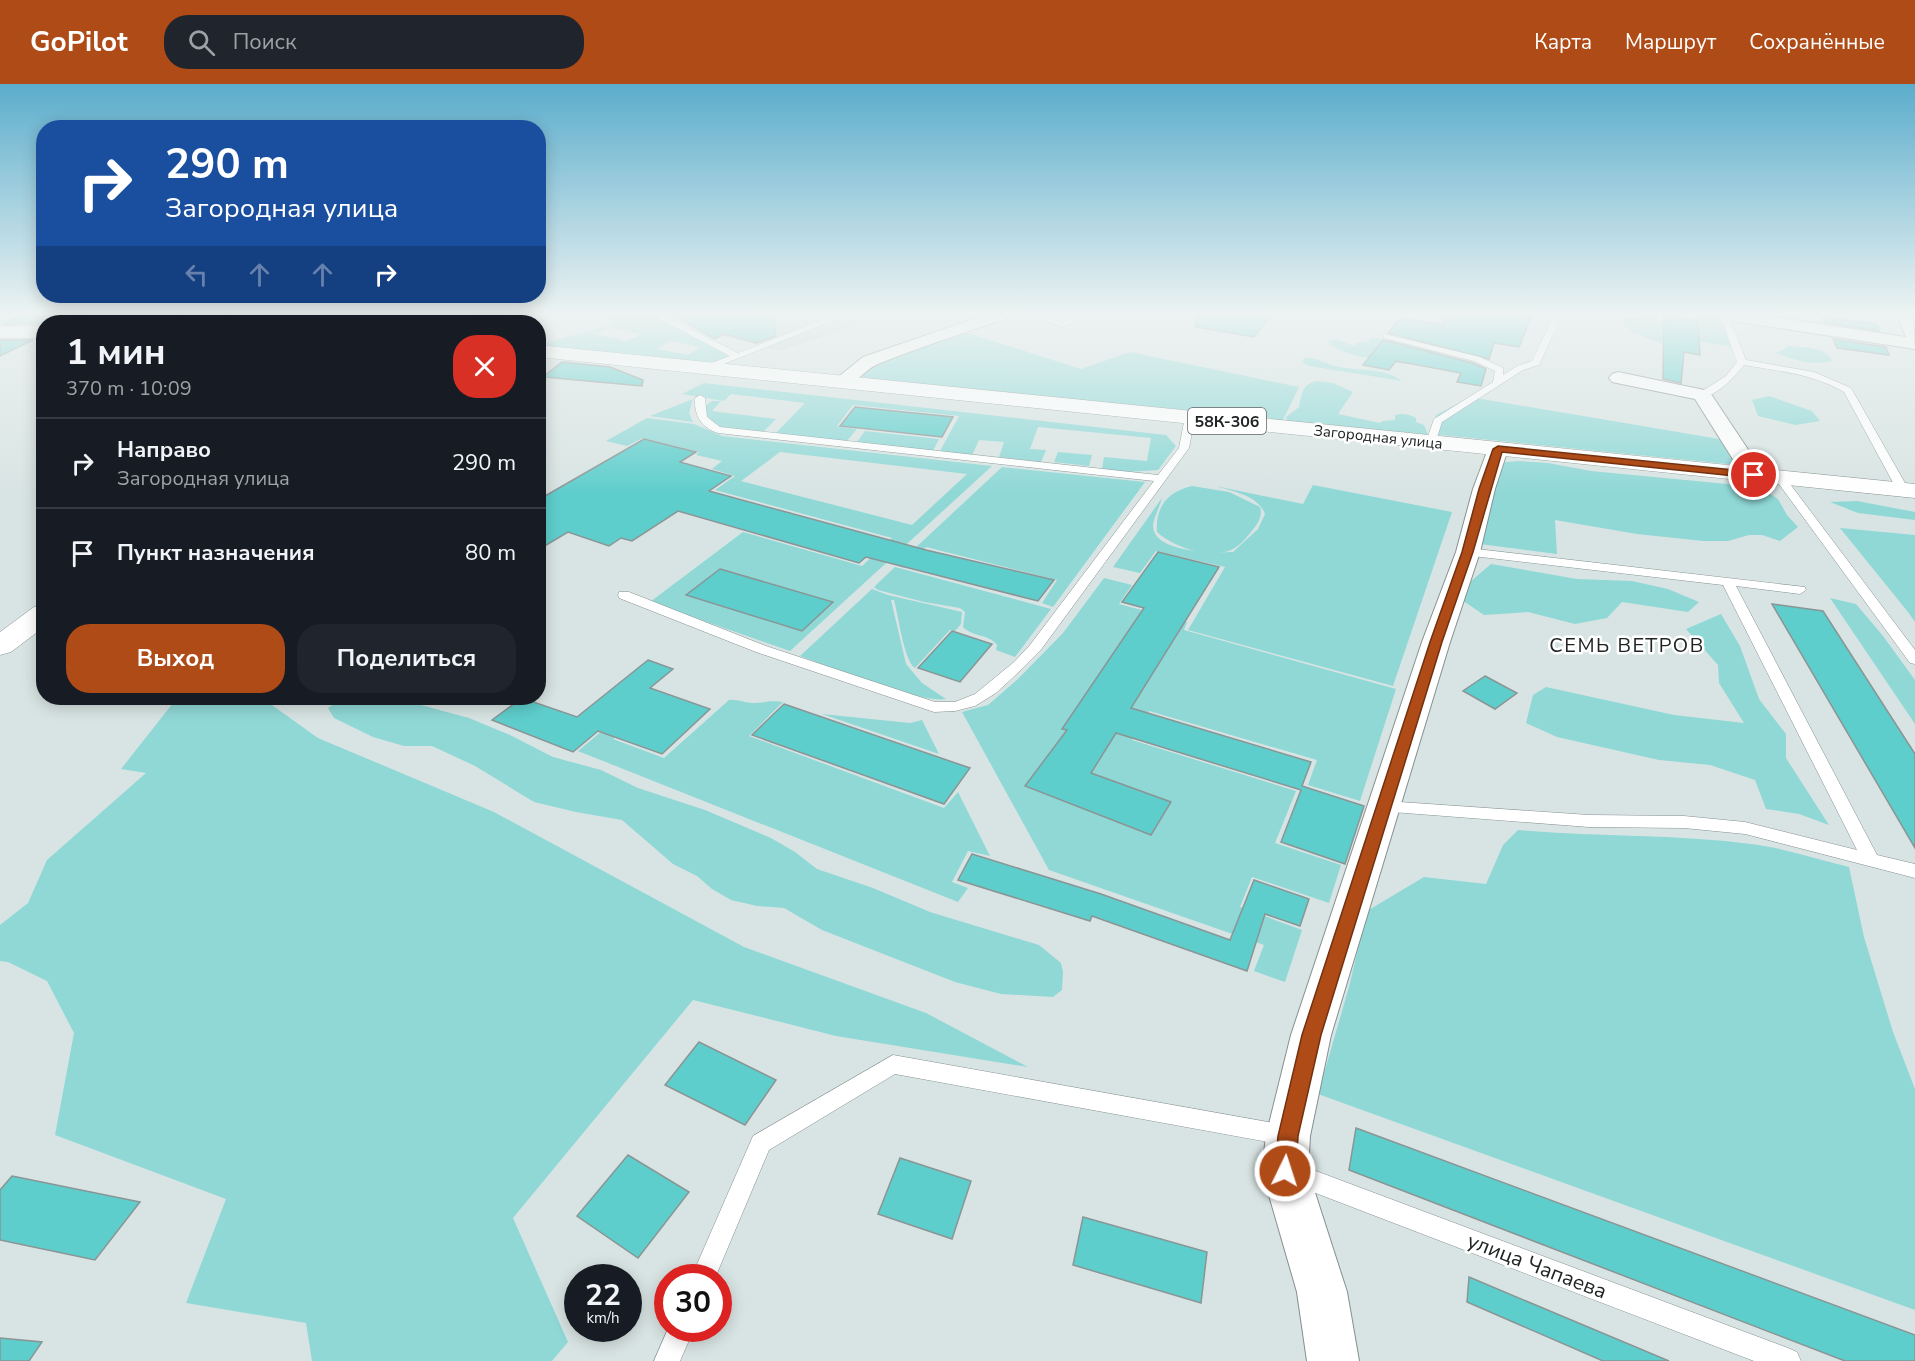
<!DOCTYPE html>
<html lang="ru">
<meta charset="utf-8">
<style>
body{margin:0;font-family:"Nunito Sans",sans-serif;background:#20242c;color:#f1f3f6;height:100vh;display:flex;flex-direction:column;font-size:22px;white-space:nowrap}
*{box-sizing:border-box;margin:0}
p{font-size:20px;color:#9ea1a6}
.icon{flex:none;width:33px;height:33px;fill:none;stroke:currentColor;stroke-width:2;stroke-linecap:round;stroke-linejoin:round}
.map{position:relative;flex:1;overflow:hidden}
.panel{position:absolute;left:36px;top:231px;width:510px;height:390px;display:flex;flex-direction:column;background:#171b24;border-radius:24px;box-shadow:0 3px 15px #0003}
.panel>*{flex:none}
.guide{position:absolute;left:36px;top:36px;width:510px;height:183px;border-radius:24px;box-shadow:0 3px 15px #0003;background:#1a4fa0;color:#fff;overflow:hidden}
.speed{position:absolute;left:564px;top:1180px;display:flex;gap:12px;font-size:30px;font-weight:700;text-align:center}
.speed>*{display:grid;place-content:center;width:78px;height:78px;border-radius:50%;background:#171b24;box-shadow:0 3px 15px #0003;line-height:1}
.speed small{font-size:15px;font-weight:400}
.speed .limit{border:9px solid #d22;background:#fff;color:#111}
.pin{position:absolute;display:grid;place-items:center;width:51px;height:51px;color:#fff;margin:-26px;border:3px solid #fff;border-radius:50%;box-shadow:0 2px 6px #0007}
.me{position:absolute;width:66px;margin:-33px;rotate:4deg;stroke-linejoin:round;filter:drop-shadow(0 0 4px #0008)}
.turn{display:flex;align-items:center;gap:21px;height:126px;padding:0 30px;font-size:27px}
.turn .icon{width:78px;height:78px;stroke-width:2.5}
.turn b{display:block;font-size:42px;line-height:51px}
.lanes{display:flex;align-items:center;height:57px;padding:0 30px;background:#0003;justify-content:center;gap:30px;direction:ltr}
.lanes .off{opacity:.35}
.round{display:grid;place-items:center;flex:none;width:63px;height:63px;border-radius:24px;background:#20242c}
.summary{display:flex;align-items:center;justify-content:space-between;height:102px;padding:0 30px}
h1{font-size:36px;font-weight:700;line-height:45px}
.button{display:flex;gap:12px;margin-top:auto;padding:12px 30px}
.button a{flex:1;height:69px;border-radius:24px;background:#af4b17;color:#fff;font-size:24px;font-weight:700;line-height:69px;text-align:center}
.button a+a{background:#20242c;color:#f1f3f6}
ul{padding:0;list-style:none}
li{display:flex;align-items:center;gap:18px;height:90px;padding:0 30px;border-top:2px solid #363941}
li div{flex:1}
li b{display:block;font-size:22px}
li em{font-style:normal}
header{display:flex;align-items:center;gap:36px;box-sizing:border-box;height:84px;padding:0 30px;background:#af4b17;color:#fff}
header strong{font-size:28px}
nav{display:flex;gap:33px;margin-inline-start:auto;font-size:21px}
.search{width:420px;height:54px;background:#20242c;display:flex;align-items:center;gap:15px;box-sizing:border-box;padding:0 21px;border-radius:24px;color:#9ea1a6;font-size:22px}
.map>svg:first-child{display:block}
.built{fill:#c3d8d7}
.green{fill:#8fd8d6;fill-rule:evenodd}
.building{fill:#5ececc;stroke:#8a9595;stroke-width:1.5}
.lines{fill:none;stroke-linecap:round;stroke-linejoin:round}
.lane-casing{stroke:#85908f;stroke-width:1}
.street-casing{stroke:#85908f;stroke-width:2}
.secondary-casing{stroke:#85908f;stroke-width:1}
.highway-casing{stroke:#85908f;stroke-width:1}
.lane{fill:#fff;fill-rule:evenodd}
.street{fill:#fff;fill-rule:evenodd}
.secondary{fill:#fff;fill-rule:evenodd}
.highway{fill:#fff;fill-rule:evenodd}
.route{fill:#af4b17;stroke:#72310f;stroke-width:1.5}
.labels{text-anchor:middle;stroke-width:5;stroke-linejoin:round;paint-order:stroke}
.far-street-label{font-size:15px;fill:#202424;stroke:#fff}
.shield{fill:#fff;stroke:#636666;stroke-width:1.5}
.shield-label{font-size:16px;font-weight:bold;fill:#202424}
.neighbourhood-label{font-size:20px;letter-spacing:1.5px;fill:#202424;stroke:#fff}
.near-street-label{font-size:21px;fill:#202424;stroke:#fff}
</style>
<header>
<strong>GoPilot</strong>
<div class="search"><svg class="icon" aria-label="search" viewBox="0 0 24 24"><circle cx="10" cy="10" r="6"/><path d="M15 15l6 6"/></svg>Поиск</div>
<nav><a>Карта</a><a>Маршрут</a><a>Сохранённые</a></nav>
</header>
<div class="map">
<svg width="1915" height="1277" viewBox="0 0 1915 1277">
<rect width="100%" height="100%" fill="#d8e4e3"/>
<!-- built -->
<path class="built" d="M 669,231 L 888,231 L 779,267 L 708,248 Z"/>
<!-- green -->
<g class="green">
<path d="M 236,231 L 409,231 L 414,236 L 401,238 L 402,235 C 390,229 372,234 360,238 L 219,238 Z"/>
<path d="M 598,231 L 654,231 L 733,272 L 705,283 L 539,266 L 539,254 L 549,258 L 615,240 ZM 610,243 L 641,250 L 627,257 L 595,250 ZM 670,257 L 701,263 L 688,271 L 657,265 Z"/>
<path d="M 1643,231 L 1659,231 L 1658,237 L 1661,238 L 1699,244 L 1700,236 L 1695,231 C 1725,231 1723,238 1733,263 L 1691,256 L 1687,269 L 1632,248 L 1620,237 L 1622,234 L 1645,233 Z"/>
<path d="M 962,247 L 1081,285 L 1130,268 L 1299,303 L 1280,342 L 846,297 L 871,278 Z"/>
<path d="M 1371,254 C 1387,254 1431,262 1442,271 L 1411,269 L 1404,280 C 1384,276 1341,273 1328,258 L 1335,255 L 1354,262 L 1357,259 L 1367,258 Z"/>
<path d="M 1789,262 C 1803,264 1826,262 1832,277 C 1813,282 1795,276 1776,269 Z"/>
<path d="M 1304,274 C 1315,273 1322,278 1331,281 C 1352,288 1384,282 1402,297 L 1309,282 L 1303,279 Z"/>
<path d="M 1316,297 L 1333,299 L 1353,308 L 1338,330 L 1380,339 L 1383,337 L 1395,336 L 1395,331 C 1402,329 1410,330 1416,334 L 1416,338 L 1424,341 L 1428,351 L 1287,339 L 1286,333 L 1299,323 C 1302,309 1302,301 1316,297 Z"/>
<path d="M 704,299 L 1166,351 L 1176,362 L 1158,386 L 1126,388 L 1102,385 L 1104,373 L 1147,377 L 1151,354 L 1038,343 L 1030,365 L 1046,366 L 1041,378 L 999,373 L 1004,358 L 979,356 L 972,371 L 940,367 L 959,332 L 853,321 L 837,342 L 857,345 L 846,358 L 776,349 L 805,319 L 731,310 L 724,317 L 682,310 Z"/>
<path d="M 1769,312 L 1812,327 L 1820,337 L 1796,341 L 1758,332 L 1752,316 Z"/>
<path d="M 1470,313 L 1737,358 L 1758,383 L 1431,350 L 1436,331 Z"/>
<path d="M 693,315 L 689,329 L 693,338 L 650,332 Z"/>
<path d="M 712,317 L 721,317 L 712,327 L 776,335 L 763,348 L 716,342 L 706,330 L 706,321 Z"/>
<path d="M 647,334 L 694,340 L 722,352 L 992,382 L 790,567 L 650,518 L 743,448 L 862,482 L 892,454 L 715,406 L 735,392 L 712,385 L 722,377 L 696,371 L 699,368 L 643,354 L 627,362 L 606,357 ZM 780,368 L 967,390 L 912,441 L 741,397 Z"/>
<path d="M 865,347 L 939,355 L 933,367 L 857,358 Z"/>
<path d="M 1058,368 L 1092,371 L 1089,382 L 1054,378 Z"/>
<path d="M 1518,377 L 1548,379 L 1591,387 L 1759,403 L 1778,415 L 1787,431 L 1798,443 L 1780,457 L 1762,451 L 1749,451 L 1728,457 L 1703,457 L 1637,450 L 1555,436 L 1557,470 L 1480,460 L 1498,379 Z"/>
<path d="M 1002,383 L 1145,398 L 1053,523 L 1042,519 L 1057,496 L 926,463 L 904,484 L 897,481 Z"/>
<path d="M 1313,401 L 1452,428 L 1393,602 L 1188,546 L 1225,483 L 1156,467 L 1140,489 L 1113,483 L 1162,414 C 1160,422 1154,433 1153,441 C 1152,469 1215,469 1233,468 L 1258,445 L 1265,430 C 1258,411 1232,407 1215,402 L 1303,420 Z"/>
<path d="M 1192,402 L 1229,408 L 1260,423 C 1263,432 1258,440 1251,448 C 1246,454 1239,463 1231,466 C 1209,475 1173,463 1157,448 C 1155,422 1169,407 1192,402 Z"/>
<path d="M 1857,417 L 1915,428 L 1915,436 L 1858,429 L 1830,418 Z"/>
<path d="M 1840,444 L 1915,451 L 1915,538 L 1908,528 Z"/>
<path d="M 1491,480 L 1577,495 L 1632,497 L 1668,505 L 1699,518 L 1688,528 L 1622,518 L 1607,534 L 1575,540 L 1528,528 L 1484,531 L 1462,516 L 1464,503 Z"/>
<path d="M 895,483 L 1051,525 L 1015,573 L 996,566 L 997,561 C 989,550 973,553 963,543 L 965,528 L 960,524 L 924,518 L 878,506 L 874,503 Z"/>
<path d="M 1104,494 L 1132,501 L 1119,520 L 1187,538 L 1184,546 L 1396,605 L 1360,717 L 1308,701 L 1317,676 L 1149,627 L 1132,656 L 1296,707 L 1275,759 L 1341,781 L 1329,819 L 1252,793 L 1240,823 L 1302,846 L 1285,898 L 1254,887 L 1264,861 L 1049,786 L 962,628 L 988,621 L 1018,595 L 1063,549 Z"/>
<path d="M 872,505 L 888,511 L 962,528 L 961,540 L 955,547 L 950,546 L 915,584 C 904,577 898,530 894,516 L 891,516 L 906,580 L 922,599 L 946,615 C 921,620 828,582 800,572 Z"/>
<path d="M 1830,514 L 1856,520 L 1883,552 L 1915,596 L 1915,640 Z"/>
<path d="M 1721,530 L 1740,562 L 1759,615 L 1786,650 L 1786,674 L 1829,741 L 1799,730 L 1766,725 L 1755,696 L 1710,681 L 1659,676 L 1557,653 L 1526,639 L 1533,611 L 1546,603 L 1674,631 L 1744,639 L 1719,599 L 1718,581 L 1686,545 Z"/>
<path d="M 661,611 L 613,655 L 664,674 L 729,616 C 738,615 744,619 753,619 C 763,619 772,616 783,618 L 749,652 L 944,724 L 958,708 L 990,772 L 968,767 L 952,798 L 968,804 L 958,818 L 578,667 L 637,618 Z"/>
<path d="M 177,614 L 262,614 L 318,654 L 494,728 L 744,863 L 926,929 L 1028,983 L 836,952 L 693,916 L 513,1134 L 568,1258 L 552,1277 L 312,1277 L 306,1239 L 186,1219 L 226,1115 L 55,1051 L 74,949 L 47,897 L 8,878 L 0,877 L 0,841 L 28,819 L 47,776 L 146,689 L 121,685 Z"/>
<path d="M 342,614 L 395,614 L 469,634 L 510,651 L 553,673 L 601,686 L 638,704 L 705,726 L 771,754 L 795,768 L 817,785 L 873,804 L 930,828 L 1039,861 L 1061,879 L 1063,888 L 1062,906 L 1053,913 L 1001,910 L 955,898 L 822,846 L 784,824 L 757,822 L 731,816 L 712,805 L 697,792 L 673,780 L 622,736 L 576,728 L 534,718 L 475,682 L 432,662 L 404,662 L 373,653 L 334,634 L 328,624 Z"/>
<path d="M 822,630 L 910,639 L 922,636 L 939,670 Z"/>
<path d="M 1518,746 C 1596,753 1674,750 1751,760 C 1784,764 1817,775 1849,783 L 1864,853 L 1893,948 L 1915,1005 L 1915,1226 L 1318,1010 L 1349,903 L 1367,827 L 1424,793 L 1486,800 L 1503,761 Z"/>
</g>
<!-- building -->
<g class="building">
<path d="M 21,231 L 87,231 L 71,238 L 4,240 Z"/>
<path d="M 673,231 L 773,231 L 776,252 L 757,259 L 724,250 L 715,255 Z"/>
<path d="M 1196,231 L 1272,231 L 1254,253 L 1195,243 Z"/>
<path d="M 1443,231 L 1532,231 L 1519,263 L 1494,259 L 1489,275 L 1388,249 L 1400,234 L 1443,241 Z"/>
<path d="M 1664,232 L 1698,237 L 1700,271 L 1684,268 L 1681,299 L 1663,295 Z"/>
<path d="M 1822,233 L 1877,240 L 1879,247 L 1825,239 Z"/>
<path d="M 1833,255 L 1886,263 L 1889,271 L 1837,264 Z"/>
<path d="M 0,256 L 33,256 L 0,272 Z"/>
<path d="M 1383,256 L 1473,279 L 1486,285 L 1481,302 L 1457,298 L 1461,289 L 1396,277 L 1389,286 L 1363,281 Z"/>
<path d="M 562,278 L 610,283 L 643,296 L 642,302 L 543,293 Z"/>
<path d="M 855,323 L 953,333 L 942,353 L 840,342 Z"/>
<path d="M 644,355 L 696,368 L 680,378 L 731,392 L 709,407 L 926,466 L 1054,496 L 1038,517 L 866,473 L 859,479 L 678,427 L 632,457 L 621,454 L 609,462 L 568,448 L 538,466 L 538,416 Z"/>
<path d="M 1158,468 L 1219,483 L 1131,624 L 1311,678 L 1302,702 L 1364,722 L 1345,780 L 1281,758 L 1301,706 L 1116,649 L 1091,689 L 1171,718 L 1151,751 L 1025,702 L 1067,646 L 1062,645 L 1144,524 L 1122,518 Z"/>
<path d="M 720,485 L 833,518 L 802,547 L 686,511 Z"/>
<path d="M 1772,520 L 1823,527 L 1915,670 L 1915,764 Z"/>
<path d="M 952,547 L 992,560 L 960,598 L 918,584 Z"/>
<path d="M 648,576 L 673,585 L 650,604 L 710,625 L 662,670 L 598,647 L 573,668 L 492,636 L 522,614 L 577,633 Z"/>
<path d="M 1485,592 L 1517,609 L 1495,625 L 1463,607 Z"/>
<path d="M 784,620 L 970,684 L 944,720 L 752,651 Z"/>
<path d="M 972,770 L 1101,810 L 1230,856 L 1254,796 L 1309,815 L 1300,842 L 1265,830 L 1247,887 L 1092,832 L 1090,837 L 958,796 Z"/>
<path d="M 699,958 L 776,996 L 745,1041 L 665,1001 Z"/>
<path d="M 1356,1044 L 1915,1251 L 1915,1277 L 1845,1277 L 1349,1086 Z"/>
<path d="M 628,1071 L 689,1108 L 638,1174 L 577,1132 Z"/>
<path d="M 900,1074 L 971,1097 L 952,1155 L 878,1130 Z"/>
<path d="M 12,1092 L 140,1118 L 95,1176 L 0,1156 L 0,1106 Z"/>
<path d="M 1083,1133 L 1207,1168 L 1201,1219 L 1073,1181 Z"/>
<path d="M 1469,1193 L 1669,1277 L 1603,1277 L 1467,1218 Z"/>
<path d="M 0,1254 L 42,1258 L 29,1277 L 0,1277 Z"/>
</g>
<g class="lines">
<!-- lane casing -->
<g class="lane-casing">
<g id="lane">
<path d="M 178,231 L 186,231 L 187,234 L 198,238 L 181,238 Z"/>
<path d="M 224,231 L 236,231 L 220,238 L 210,238 Z"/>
<path d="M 652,231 L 663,231 L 738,269 L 835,231 L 847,231 L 706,287 L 701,284 L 703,282 L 730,272 Z"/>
<path d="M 1031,231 L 1043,231 L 1062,238 L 1080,231 L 1092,231 L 1062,243 Z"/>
<path d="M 1554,231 L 1562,231 L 1539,281 L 1523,286 L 1442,338 L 1435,360 L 1427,360 L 1426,358 L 1434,335 L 1493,298 L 1495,287 L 1474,277 L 1384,254 L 1384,250 L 1480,273 L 1503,284 L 1503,291 L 1517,282 L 1532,277 Z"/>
<path d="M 1720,231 L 1728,231 L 1746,276 L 1814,288 L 1851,304 L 1909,406 L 1907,408 L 1903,409 L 1897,406 L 1844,308 C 1813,290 1779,287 1744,281 C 1734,293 1716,314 1699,313 L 1699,309 L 1726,292 L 1737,278 Z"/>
<path d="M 700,311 L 705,314 L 707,333 L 720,343 L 1158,391 L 1179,364 L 1185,333 L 1190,330 L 1195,333 L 1189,364 L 1040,567 L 1023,584 L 996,609 L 975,622 L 955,627 L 934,628 L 756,568 L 619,514 L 618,511 L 619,508 L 629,508 L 766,562 L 935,618 L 955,618 L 975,610 L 1014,578 L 1030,561 L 1154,397 L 718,349 C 701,344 694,331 695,314 Z"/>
<path d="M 1780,391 L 1784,392 L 1915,566 L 1915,580 L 1910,579 L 1776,396 L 1775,394 Z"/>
<path d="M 1468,464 L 1805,503 L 1806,506 L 1800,510 L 1736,502 L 1877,771 L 1915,780 L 1915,794 L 1745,750 L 1684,744 L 1589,743 L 1379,727 L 1377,723 L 1379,719 L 1385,717 L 1589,731 L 1684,732 L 1745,738 L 1857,766 L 1723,501 L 1464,471 L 1464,465 Z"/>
<path d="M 893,971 L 1285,1041 L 1293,1044 L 1296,1051 L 1293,1058 L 1285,1061 L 895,990 L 769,1066 L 715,1194 L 691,1194 L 753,1052 Z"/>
<path d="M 1292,1078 L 1788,1264 L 1797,1268 L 1801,1277 L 1754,1277 L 1292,1100 L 1284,1097 L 1281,1089 L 1284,1081 Z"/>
<path d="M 668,1245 L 694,1245 L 680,1277 L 654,1277 Z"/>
</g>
</g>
<!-- street casing -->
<g class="street-casing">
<g id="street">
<path d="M 474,231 L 504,231 L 502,234 L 485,238 L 458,238 L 460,235 Z"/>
<path d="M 985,231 L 1009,231 L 1007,234 C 964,249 920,263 878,280 C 863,286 853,306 834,302 L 832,298 L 863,273 Z"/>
<path d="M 1719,231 L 1760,231 L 1906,253 L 1897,231 L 1913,231 L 1915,265 L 1727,236 Z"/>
<path d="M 1618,288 L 1709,307 L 1765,391 L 1762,396 L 1754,397 L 1746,396 L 1695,315 L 1612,298 L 1609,294 L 1612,290 Z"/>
<path d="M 1498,359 L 1505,361 L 1508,365 L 1495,405 L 1480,468 L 1450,558 L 1331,951 L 1310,1052 L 1308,1087 L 1347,1208 L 1359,1277 L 1307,1277 L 1297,1208 L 1262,1087 L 1266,1052 L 1291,951 L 1422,558 L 1456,468 L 1473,405 L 1488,365 L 1491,361 Z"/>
</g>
</g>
<!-- secondary casing -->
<g class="secondary-casing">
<path id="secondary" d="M 44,520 L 44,543 L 11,568 L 0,571 L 0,548 L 34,523 Z"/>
</g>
<!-- highway casing -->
<g class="highway-casing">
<g id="highway">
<rect x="0" y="242" width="44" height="12"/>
<path d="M 538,261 L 1915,400 L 1915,414 L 538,273 Z"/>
</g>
</g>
<!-- lane -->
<use href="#lane" class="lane"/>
<!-- street -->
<use href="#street" class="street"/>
<!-- secondary -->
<use href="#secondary" class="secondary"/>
<!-- highway -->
<use href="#highway" class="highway"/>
</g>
<!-- sky -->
<linearGradient id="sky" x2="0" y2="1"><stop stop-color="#5badcc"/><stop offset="0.56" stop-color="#edf3f2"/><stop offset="1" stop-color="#edf3f2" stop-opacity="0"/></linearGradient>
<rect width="1915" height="410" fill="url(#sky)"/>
<!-- route -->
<path class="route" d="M 1498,362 L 1754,388 L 1759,391 L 1754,394 L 1502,368 L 1473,468 L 1442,558 L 1321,951 L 1298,1052 L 1296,1087 L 1293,1094 L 1285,1097 L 1278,1094 L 1275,1087 L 1278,1052 L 1302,951 L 1430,558 L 1462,468 L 1479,405 L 1493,365 Z"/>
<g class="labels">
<!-- far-street labels -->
<g class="far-street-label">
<text transform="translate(1378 353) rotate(6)" y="5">Загородная улица</text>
</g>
<!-- shield labels -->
<rect class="shield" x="1188" y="324" width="78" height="26" rx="4.5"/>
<g class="shield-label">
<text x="1227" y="343">58К-306</text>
</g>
<!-- neighbourhood labels -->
<g class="neighbourhood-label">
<text x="1627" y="568">СЕМЬ ВЕТРОВ</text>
</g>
<!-- near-street labels -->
<g class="near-street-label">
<text transform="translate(1537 1182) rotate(21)" y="7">улица Чапаева</text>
</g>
</g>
</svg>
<div class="speed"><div>22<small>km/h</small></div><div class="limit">30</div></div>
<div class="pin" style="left:1754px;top:391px;background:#d93025"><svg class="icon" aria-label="arrive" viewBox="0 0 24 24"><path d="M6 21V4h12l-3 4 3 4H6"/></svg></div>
<svg class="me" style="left:1285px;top:1087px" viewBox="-20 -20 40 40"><circle r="17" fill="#af4b17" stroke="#fff" stroke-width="3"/><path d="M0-11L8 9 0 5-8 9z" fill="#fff"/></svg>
<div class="guide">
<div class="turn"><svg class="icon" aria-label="right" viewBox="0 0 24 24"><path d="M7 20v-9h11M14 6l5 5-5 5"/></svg><div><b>290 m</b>Загородная улица</div></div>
<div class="lanes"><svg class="icon off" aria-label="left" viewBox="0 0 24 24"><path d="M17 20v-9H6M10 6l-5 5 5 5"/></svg><svg class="icon off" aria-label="ahead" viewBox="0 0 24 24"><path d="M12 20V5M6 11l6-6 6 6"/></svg><svg class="icon off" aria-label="ahead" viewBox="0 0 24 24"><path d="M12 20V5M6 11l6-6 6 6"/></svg><svg class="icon" aria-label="right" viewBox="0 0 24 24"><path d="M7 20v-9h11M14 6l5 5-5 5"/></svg></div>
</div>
<section class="panel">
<div class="summary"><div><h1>1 мин</h1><p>370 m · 10:09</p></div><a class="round" style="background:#d93025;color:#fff"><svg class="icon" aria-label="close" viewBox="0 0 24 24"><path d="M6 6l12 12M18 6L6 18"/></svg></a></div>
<ul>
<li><svg class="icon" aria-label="right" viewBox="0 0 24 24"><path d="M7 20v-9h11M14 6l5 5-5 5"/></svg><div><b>Направо</b><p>Загородная улица</p></div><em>290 m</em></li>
<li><svg class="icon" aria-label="arrive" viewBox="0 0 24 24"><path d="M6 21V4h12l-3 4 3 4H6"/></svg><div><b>Пункт назначения</b></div><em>80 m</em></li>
</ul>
<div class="button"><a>Выход</a><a>Поделиться</a></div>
</section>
</div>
